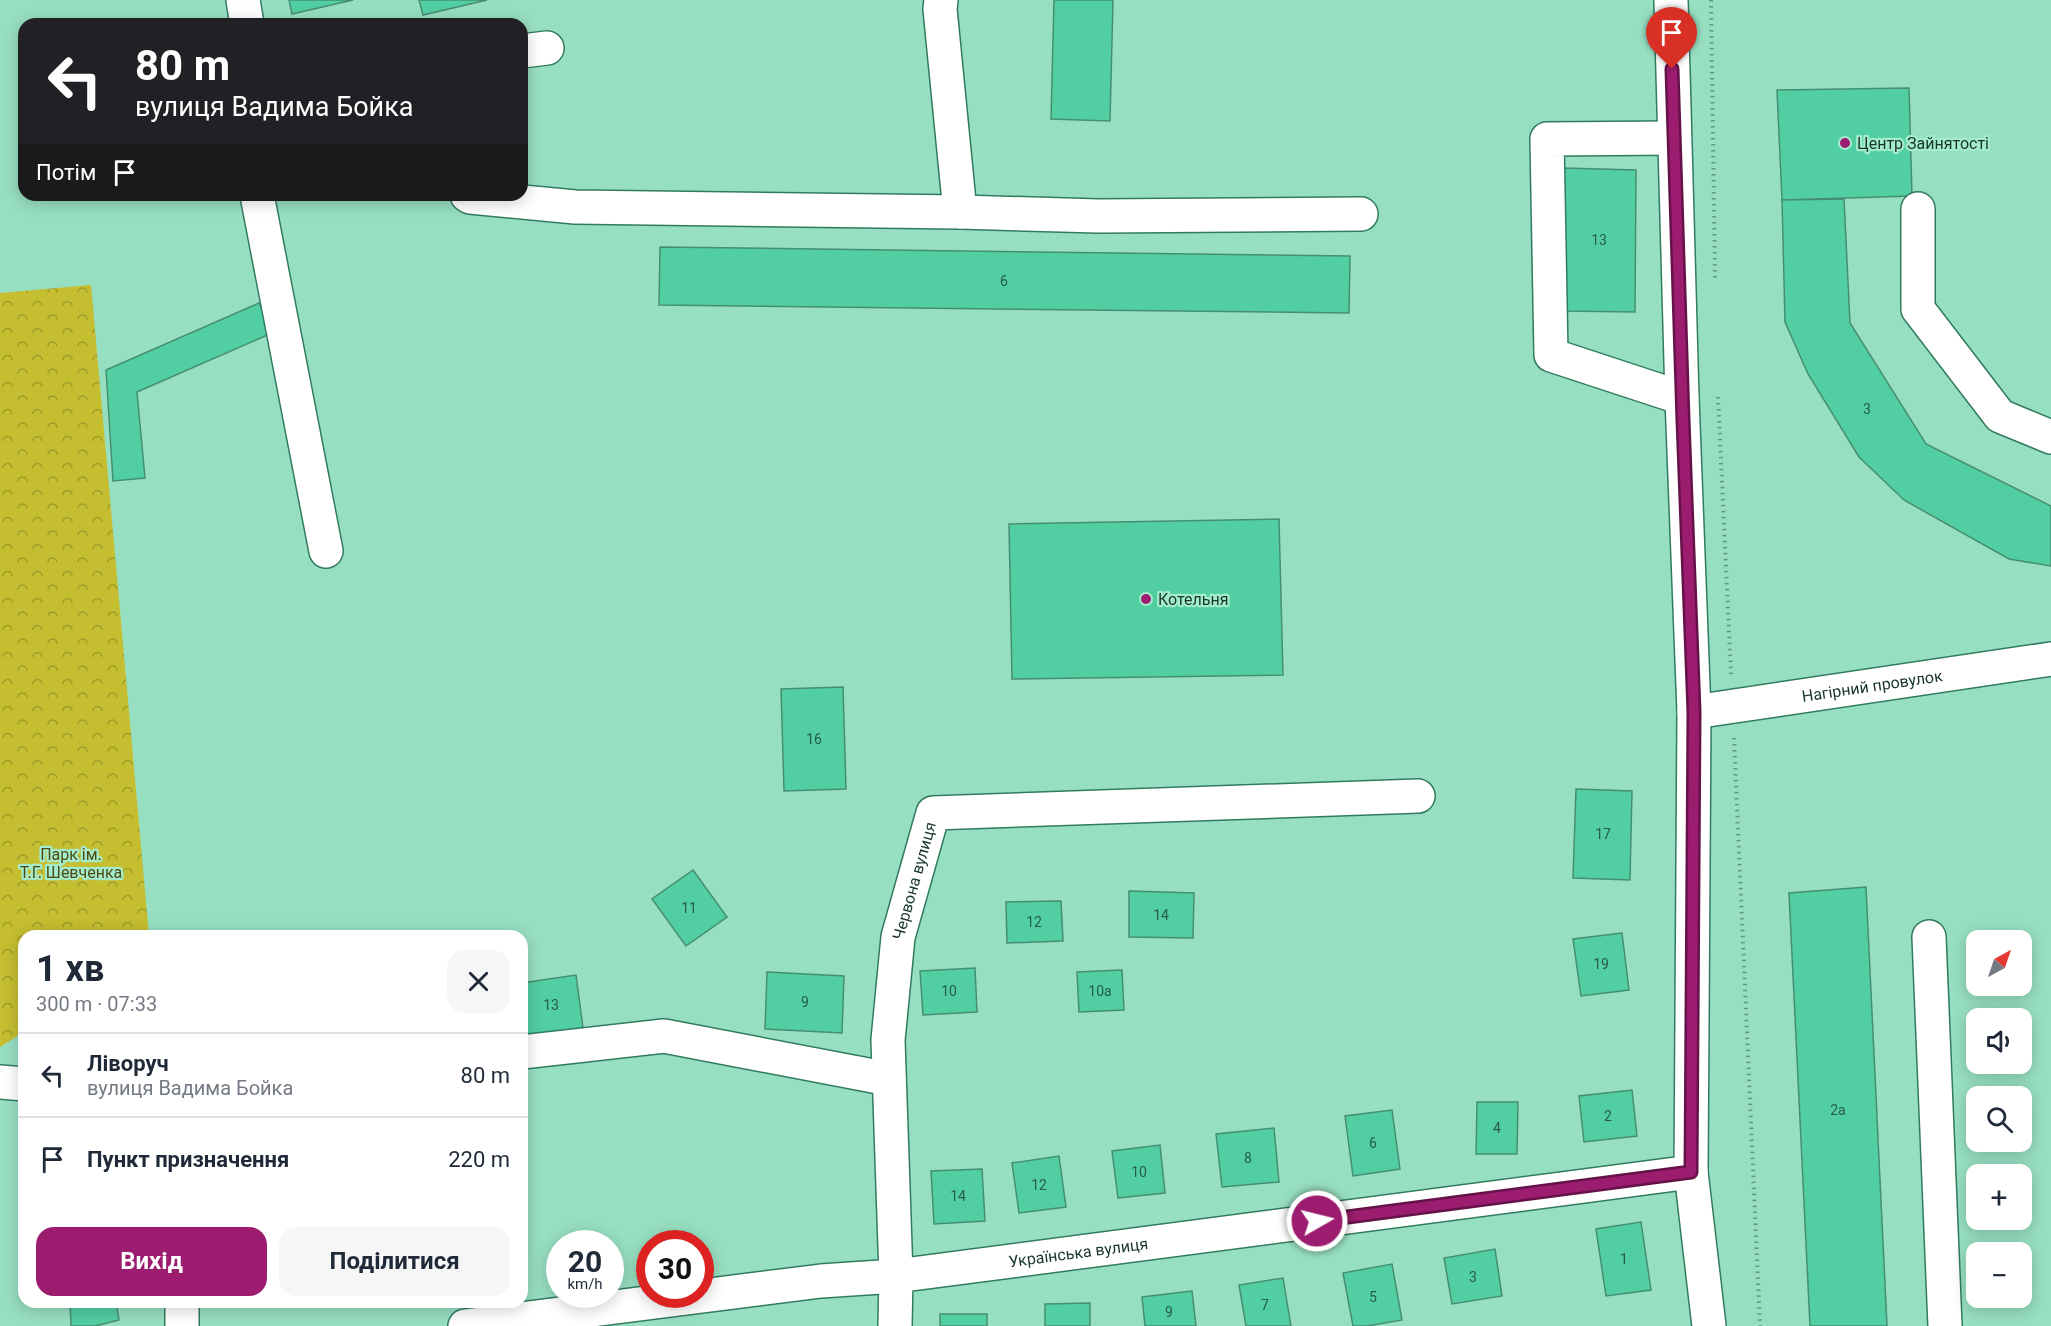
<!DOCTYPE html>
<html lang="uk">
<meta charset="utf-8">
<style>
body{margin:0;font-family:Roboto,sans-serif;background:#f6f6f7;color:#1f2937;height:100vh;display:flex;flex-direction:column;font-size:22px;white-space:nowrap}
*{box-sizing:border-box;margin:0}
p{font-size:20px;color:#747a83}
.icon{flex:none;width:33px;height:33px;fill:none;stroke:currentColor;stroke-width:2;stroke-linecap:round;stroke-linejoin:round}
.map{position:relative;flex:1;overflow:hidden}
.details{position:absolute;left:18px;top:930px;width:510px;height:378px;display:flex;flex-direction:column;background:#fff;border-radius:18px;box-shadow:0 3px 15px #0003}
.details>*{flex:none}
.banner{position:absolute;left:18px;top:18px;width:510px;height:183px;border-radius:18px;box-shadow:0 3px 15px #0003;background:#202124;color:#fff;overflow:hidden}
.needle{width:39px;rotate:40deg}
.fabs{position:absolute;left:1966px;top:930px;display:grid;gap:12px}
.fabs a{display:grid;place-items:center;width:66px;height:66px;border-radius:12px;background:#fff;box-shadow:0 3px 15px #0003;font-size:30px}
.speed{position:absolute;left:546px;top:1230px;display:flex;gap:12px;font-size:30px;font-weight:700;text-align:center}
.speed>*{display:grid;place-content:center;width:78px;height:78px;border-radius:50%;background:#fff;box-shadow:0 3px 15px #0003;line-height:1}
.speed small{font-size:15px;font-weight:400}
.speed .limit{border:9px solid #d22;background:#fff;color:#111}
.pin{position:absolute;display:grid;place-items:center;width:51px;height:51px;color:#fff;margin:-62px -26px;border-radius:50% 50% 50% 0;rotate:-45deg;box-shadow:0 0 6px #0007}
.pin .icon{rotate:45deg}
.me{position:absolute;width:66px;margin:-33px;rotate:82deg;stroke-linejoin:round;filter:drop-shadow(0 0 4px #0008)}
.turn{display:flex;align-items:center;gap:21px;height:126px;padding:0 18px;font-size:27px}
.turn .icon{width:78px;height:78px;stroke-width:2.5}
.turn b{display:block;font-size:42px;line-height:51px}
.then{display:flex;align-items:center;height:57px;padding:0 18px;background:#0003;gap:12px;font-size:22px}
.round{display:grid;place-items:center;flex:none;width:63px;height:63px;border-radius:18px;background:#f6f6f7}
.headline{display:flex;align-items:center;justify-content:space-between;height:102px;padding:0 18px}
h1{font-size:36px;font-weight:700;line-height:45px}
.primary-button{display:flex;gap:12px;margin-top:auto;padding:12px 18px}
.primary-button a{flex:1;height:69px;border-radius:18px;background:#9c1c6f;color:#fff;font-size:24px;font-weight:700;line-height:69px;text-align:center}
.primary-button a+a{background:#f6f6f7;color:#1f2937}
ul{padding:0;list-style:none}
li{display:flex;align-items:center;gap:18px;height:84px;padding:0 18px;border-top:2px solid #e0e1e3}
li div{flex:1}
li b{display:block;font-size:22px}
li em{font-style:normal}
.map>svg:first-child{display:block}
.park{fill:url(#park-crowns)}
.building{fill:#52cea3;stroke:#468e73;stroke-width:1.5}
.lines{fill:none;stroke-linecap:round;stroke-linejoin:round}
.minor-casing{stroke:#327b61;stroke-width:36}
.path{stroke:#619882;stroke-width:4;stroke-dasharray:1.5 4.5;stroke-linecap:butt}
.minor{stroke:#fff;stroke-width:33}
.route-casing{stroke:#651248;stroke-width:15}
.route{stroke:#9c1c6f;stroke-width:10}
.poi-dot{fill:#9c1c6f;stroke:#a3ecce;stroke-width:2}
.labels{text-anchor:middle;stroke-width:4.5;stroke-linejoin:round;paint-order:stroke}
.number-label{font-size:14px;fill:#265c49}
.poi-label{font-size:16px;fill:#18362b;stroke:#a3ecce;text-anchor:start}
.street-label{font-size:16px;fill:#18362b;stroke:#a3ecce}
.park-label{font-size:16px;fill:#4e4b12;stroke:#a3ecce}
</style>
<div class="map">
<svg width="2051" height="1326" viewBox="0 0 2051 1326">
<defs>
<pattern id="park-crowns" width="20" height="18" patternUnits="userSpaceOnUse" patternTransform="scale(1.5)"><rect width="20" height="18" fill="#c5be30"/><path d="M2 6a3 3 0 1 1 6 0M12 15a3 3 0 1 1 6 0" fill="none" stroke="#9f9b29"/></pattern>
</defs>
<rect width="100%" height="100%" fill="#97dfc1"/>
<!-- park -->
<path class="park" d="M 91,285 L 149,936 L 24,936 L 24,1032 L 0,1047 L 0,293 Z"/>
<!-- building -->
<g class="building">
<path d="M 289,0 L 353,0 L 292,14 Z"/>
<path d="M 419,0 L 487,0 L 423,15 Z"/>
<path d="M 1054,0 L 1113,0 L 1110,121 L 1051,119 Z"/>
<path d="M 1909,88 L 1912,196 L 1782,200 L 1777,90 Z"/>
<path d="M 1563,168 L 1636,170 L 1635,312 L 1562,311 Z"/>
<path d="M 1844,199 L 1850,323 L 1926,444 L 2051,506 L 2051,566 L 2009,559 L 1904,500 L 1859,457 L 1808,374 L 1785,322 L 1782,200 Z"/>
<path d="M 660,247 L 1350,256 L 1349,313 L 659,305 Z"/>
<path d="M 259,303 L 272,333 L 137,392 L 145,478 L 113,481 L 106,370 Z"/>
<path d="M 1279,519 L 1283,675 L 1012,679 L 1009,524 Z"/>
<path d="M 843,687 L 846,789 L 784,791 L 781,689 Z"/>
<path d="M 1576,789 L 1632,791 L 1630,880 L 1573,878 Z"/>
<path d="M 693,870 L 727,917 L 686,946 L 652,899 Z"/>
<path d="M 1866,887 L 1887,1326 L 1810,1326 L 1789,893 Z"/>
<path d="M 1129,891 L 1194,893 L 1193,938 L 1129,937 Z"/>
<path d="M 1061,901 L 1063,941 L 1007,943 L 1006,902 Z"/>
<path d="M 1622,933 L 1629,990 L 1581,996 L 1573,939 Z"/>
<path d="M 975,968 L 977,1012 L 923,1015 L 920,971 Z"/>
<path d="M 1122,970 L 1124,1010 L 1079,1012 L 1077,972 Z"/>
<path d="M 767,972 L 844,976 L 842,1033 L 765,1029 Z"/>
<path d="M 576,975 L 583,1028 L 522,1036 L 522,983 Z"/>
<path d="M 1632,1090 L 1637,1136 L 1584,1142 L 1579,1096 Z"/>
<path d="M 1477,1102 L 1518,1102 L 1517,1154 L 1476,1154 Z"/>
<path d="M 1392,1110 L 1400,1169 L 1353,1176 L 1345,1116 Z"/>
<path d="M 1274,1128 L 1279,1182 L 1222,1187 L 1216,1134 Z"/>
<path d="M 1160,1145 L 1165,1193 L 1118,1198 L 1112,1151 Z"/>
<path d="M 1059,1156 L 1066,1207 L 1019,1213 L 1012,1163 Z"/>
<path d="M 982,1169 L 985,1221 L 934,1224 L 931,1171 Z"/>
<path d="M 1641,1222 L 1651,1290 L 1606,1296 L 1596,1229 Z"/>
<path d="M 1495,1249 L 1502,1296 L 1452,1304 L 1444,1258 Z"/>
<path d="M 1392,1264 L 1402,1320 L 1367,1326 L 1353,1326 L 1343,1273 Z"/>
<path d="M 1283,1278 L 1291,1326 L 1246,1326 L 1239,1285 Z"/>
<path d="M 1192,1291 L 1196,1326 L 1145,1326 L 1142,1297 Z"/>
<path d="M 70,1302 L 116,1302 L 119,1320 L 95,1326 L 71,1326 Z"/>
<path d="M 1090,1303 L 1090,1326 L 1045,1326 L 1045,1304 Z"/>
<rect x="940" y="1314" width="47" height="12"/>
</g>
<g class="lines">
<!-- minor casing -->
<g class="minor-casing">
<g id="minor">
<path d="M 243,0 L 247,24"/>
<path d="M 941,0 L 940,9 L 960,212 L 1098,216 L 1361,214"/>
<path d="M 1671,0 L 1682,398 L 1694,712 L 1691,1172 L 1709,1326"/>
<path d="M 522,51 L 547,48"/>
<path d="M 1674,138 L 1547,139 L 1551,355 L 1682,398"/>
<path d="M 257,195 L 326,551"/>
<path d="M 467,195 L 470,197 L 575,207 L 960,212"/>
<path d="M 1918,209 L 1918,309 L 2000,416 L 2051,437"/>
<path id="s1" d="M 1694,712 L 2051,659"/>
<path d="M 1929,937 L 1945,1326"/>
<path d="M 522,1052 L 664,1036 L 889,1079"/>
<path d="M 0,1082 L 24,1084"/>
<path d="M 182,1302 L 182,1326"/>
<path id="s2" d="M 465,1326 L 821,1281 L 896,1276 L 1691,1172"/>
<path id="s3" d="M 895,1326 L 896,1276 L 888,1040 L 898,937 L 933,813 L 1418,796"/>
</g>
</g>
<!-- path -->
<g class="path">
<path d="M 1711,0 L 1715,278"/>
<path d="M 1718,397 L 1731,674"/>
<path d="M 1734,738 L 1760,1326"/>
</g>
<!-- minor -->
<use href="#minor" class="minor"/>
</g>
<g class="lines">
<!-- route casing -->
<g class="route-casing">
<path id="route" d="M 1317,1221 L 1691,1172 L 1694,712 L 1683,420 L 1672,69"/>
</g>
<!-- route -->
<use href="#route" class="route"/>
</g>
<!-- markers -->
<g class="poi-dot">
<circle cx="1845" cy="143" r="6"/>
<circle cx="1146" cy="599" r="6"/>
</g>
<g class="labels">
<!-- number labels -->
<g class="number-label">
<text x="1599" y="245">13</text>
<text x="1004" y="286">6</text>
<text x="1867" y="414">3</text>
<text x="814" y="744">16</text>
<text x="1603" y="839">17</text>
<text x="689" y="913">11</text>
<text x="1161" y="920">14</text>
<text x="1034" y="927">12</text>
<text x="1601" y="969">19</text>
<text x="949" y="996">10</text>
<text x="1100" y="996">10а</text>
<text x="805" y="1007">9</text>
<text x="551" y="1010">13</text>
<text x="1838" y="1115">2а</text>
<text x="1608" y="1121">2</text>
<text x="1497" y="1133">4</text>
<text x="1373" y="1148">6</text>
<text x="1248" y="1163">8</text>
<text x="1139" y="1177">10</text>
<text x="1039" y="1190">12</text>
<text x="958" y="1201">14</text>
<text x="1624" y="1264">1</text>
<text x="1473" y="1282">3</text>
<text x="1373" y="1302">5</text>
<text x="1265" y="1310">7</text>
<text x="1169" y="1317">9</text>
</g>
<!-- poi labels -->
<g class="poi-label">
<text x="1857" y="149">Центр Зайнятості</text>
<text x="1158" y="605">Котельня</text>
</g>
<!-- street labels -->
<g class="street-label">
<text dy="6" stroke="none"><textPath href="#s1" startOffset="180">Нагірний провулок</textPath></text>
<text dy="6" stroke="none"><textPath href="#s3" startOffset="448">Червона вулиця</textPath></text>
<text dy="6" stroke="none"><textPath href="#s2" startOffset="618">Українська вулиця</textPath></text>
</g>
<!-- park labels -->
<g class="park-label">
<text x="71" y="860">Парк ім.<tspan x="71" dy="18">Т.Г. Шевченка</tspan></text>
</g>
</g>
</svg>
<div class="fabs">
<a><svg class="needle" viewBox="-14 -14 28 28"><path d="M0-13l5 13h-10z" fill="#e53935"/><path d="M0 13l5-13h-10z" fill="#747a83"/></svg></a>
<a><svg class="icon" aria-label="sound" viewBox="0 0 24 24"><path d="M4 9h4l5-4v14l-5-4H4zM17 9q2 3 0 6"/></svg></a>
<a><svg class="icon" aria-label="search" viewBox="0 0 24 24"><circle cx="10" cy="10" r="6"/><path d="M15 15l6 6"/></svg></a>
<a>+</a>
<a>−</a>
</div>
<div class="speed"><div>20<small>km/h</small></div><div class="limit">30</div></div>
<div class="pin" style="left:1672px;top:69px;background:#d93025"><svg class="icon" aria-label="arrive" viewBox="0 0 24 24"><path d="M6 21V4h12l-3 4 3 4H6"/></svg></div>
<svg class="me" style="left:1317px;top:1221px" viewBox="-20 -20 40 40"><circle r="17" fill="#9c1c6f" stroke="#fff" stroke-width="3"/><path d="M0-11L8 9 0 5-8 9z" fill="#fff"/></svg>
<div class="banner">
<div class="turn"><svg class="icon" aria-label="left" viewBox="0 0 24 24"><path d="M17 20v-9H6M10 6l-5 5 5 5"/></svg><div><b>80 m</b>вулиця Вадима Бойка</div></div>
<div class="then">Потім<svg class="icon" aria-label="arrive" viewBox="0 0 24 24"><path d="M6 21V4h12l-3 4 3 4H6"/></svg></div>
</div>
<section class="details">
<div class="headline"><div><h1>1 хв</h1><p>300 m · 07:33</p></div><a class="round"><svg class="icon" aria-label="close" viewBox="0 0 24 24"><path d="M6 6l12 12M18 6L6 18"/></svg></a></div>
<ul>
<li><svg class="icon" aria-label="left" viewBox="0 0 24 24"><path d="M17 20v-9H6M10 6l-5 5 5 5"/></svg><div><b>Ліворуч</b><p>вулиця Вадима Бойка</p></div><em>80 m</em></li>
<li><svg class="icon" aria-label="arrive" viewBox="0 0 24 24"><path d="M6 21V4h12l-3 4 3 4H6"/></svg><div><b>Пункт призначення</b></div><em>220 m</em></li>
</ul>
<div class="primary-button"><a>Вихід</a><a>Поділитися</a></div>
</section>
</div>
